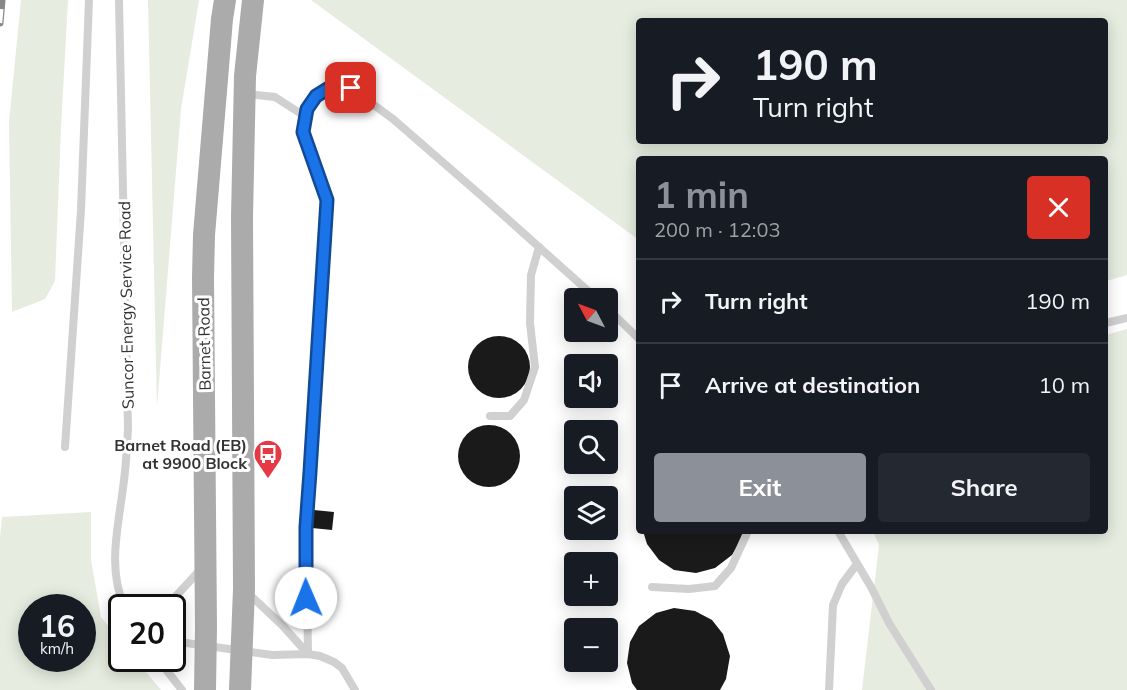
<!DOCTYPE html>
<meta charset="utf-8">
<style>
body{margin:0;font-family:Mulish,sans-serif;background:#242831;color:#f1f3f6;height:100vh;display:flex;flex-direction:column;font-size:22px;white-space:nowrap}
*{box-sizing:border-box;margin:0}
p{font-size:20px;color:#9ea1a6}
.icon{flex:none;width:33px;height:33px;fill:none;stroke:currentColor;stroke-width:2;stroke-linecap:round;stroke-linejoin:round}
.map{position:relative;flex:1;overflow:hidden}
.panel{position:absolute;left:636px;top:156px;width:472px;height:378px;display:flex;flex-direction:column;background:#171b24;border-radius:6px;box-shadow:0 3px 15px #0003}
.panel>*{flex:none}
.banner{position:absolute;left:636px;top:18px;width:472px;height:126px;border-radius:6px;box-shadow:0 3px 15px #0003;background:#171b24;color:#f1f3f6;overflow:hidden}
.needle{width:39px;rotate:311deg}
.controls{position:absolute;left:564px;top:288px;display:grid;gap:12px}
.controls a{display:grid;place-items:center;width:54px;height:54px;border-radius:6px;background:#171b24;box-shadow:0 3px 15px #0003;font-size:30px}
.speed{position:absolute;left:18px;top:594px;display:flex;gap:12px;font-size:30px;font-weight:700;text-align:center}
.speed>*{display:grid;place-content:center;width:78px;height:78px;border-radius:50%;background:#171b24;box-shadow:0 3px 15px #0003;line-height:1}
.speed small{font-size:15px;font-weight:400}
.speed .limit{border:3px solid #111;border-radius:9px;background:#fff;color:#111}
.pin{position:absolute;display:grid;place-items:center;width:51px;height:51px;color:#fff;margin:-26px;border-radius:12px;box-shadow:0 3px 9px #0006}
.me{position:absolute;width:66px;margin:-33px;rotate:359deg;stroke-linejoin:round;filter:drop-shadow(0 0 4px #0008)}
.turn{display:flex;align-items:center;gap:21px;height:126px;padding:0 18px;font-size:27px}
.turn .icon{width:78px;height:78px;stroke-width:2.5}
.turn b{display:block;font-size:42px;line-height:51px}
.round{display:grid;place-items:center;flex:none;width:63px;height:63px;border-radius:6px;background:#242831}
.overview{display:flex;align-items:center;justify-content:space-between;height:102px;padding:0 18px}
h1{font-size:36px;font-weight:700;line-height:45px;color:#8c9099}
.action{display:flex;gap:12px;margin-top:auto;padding:12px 18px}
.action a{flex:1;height:69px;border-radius:6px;background:#8c9099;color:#fff;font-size:24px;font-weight:700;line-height:69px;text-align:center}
.action a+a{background:#242831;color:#f1f3f6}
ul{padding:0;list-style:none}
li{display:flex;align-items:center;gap:18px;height:84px;padding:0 18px;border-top:2px solid #363941}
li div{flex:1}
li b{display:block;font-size:22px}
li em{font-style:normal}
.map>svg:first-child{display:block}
.green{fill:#e6ecdf;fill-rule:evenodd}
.building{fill:#1a1a1a}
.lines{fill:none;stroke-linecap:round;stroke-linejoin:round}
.service{stroke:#d0d0d0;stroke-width:8}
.primary{stroke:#ababab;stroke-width:22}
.rail-casing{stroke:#888;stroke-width:7}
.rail{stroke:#fff;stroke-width:4.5;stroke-dasharray:14;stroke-linecap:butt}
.route-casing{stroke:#114b97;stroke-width:15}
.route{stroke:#1a73e8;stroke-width:10}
.labels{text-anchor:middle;stroke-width:6;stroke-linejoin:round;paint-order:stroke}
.street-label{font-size:16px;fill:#333;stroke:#fff}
.poi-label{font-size:16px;font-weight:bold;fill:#333;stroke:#fff;text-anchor:end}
</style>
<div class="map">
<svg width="1127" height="690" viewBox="0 0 1127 690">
<rect width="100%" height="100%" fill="#fff"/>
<!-- green -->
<g class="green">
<path d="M 21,0 L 68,0 L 61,128 L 55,281 L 45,299 L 12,312 L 9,122 Z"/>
<path d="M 148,0 L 199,0 L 181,109 L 157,407 Z"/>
<path d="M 311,0 L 1127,0 L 1127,275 L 1106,281 L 1106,159 L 639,159 L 639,240 ZM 639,21 L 1106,21 L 1106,141 L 639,141 Z"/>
<path d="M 1127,329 L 1127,690 L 862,690 L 879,545 L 873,531 L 1106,531 L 1106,335 Z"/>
<path d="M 91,512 L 91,560 L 101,617 L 121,642 L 122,658 L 135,659 L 161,690 L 0,690 L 0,538 L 2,517 ZM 32,608 L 82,608 L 82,658 L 32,658 Z"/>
</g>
<!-- building -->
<g class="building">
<circle cx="499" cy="367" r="31"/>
<circle cx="489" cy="456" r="31"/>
<path d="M 314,510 L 334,512 L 332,530 L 312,528 Z"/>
<path d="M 643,531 L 743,531 L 741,540 L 732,555 L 715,568 L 696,573 L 674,570 L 659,560 L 647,544 Z"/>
<path d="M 674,608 L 695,611 L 712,620 L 723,634 L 730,656 L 726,679 L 720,690 L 637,690 L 632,683 L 627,663 L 630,642 L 639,626 L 656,613 Z"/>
</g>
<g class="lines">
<!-- service -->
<g class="service">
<path d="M 119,0 L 128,428 C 127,448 126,468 123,488 C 118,528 107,570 125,608"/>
<path d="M 247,94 L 275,97 L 306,117"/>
<path d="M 608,309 L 639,339"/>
<path d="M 1106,323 L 1127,318"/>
<path d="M 490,416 L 510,416 L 524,400 L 535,367 L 530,323 L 531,275 L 539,247"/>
<path d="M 65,447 L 81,210 L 89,0"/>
<path d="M 838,531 L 871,587 L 889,623 L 931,690"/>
<path d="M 652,587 L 689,589 L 715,586 L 731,568 L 748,531"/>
<path d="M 248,593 L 282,625 L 308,654"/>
<path d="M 165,608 L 200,570"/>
<path d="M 172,641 L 272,655 L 308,654 L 320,656 L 334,662 L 342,668 L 355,690"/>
<path d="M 308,654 L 306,527 L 311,472 L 327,200 L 303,132 L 307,109 L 316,96 L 329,88 L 351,88 L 393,119 L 484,198 L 596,298"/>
<path d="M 157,658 L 182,690"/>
<path d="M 829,690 L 833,605 L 842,584 L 857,564"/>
</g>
<!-- primary -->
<g class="primary">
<path d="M 205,690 L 206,627 L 203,278 L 204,235 L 222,19 L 225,0"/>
<path d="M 240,690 L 244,589 L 242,217 L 245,76 L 253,0"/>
</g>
<!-- rail casing -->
<g class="rail-casing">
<path id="rail" d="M 0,23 L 2,0"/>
</g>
<!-- rail -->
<use href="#rail" class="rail"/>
</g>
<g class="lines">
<!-- route casing -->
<g class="route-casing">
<path id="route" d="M 306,598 L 306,527 L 310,472 L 327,200 L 303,132 L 307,109 L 316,96 L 329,88 L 351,88"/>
</g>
<!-- route -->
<use href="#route" class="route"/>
</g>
<!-- icons -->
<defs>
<g id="bus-pin" transform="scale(1.5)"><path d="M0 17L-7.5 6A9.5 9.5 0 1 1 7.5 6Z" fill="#e63946" stroke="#fff"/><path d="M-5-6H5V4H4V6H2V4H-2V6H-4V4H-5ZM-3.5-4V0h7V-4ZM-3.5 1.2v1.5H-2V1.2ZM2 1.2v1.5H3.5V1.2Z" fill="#fff"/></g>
</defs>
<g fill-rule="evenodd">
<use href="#bus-pin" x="268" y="454"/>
</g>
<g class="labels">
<!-- street labels -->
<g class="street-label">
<text transform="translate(126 305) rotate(-91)" y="6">Suncor Energy Service Road</text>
<text transform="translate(204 344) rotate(-91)" y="6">Barnet Road</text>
</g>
<!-- poi labels -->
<g class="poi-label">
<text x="247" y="451">Barnet Road (EB)<tspan x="247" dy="18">at 9900 Block</tspan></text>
</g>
</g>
</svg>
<div class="controls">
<a><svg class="needle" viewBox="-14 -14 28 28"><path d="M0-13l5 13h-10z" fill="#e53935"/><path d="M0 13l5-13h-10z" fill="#9ea1a6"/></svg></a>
<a><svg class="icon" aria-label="sound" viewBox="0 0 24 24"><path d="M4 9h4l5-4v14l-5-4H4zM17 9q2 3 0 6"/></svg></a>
<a><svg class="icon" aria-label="search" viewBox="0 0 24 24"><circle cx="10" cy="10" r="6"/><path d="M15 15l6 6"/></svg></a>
<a><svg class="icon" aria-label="layers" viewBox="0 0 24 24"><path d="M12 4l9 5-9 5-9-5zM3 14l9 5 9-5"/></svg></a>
<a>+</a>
<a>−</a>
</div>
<div class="speed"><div>16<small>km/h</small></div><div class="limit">20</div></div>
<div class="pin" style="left:351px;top:88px;background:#d93025"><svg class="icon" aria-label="arrive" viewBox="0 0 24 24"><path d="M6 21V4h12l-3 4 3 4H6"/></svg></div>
<svg class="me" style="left:306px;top:598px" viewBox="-20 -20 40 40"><circle r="19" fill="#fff"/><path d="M0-13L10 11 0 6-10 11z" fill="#1a73e8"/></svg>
<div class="banner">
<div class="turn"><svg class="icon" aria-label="right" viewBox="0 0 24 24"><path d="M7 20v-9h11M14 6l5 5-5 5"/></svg><div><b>190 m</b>Turn right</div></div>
</div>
<section class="panel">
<div class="overview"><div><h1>1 min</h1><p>200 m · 12:03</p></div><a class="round" style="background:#d93025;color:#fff"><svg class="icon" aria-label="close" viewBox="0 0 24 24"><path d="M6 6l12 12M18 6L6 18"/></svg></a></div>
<ul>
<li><svg class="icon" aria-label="right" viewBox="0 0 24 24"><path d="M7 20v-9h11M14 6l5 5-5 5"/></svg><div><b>Turn right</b></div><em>190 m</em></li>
<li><svg class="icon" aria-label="arrive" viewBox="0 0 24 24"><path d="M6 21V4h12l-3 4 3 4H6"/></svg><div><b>Arrive at destination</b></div><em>10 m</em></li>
</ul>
<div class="action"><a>Exit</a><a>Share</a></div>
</section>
</div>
